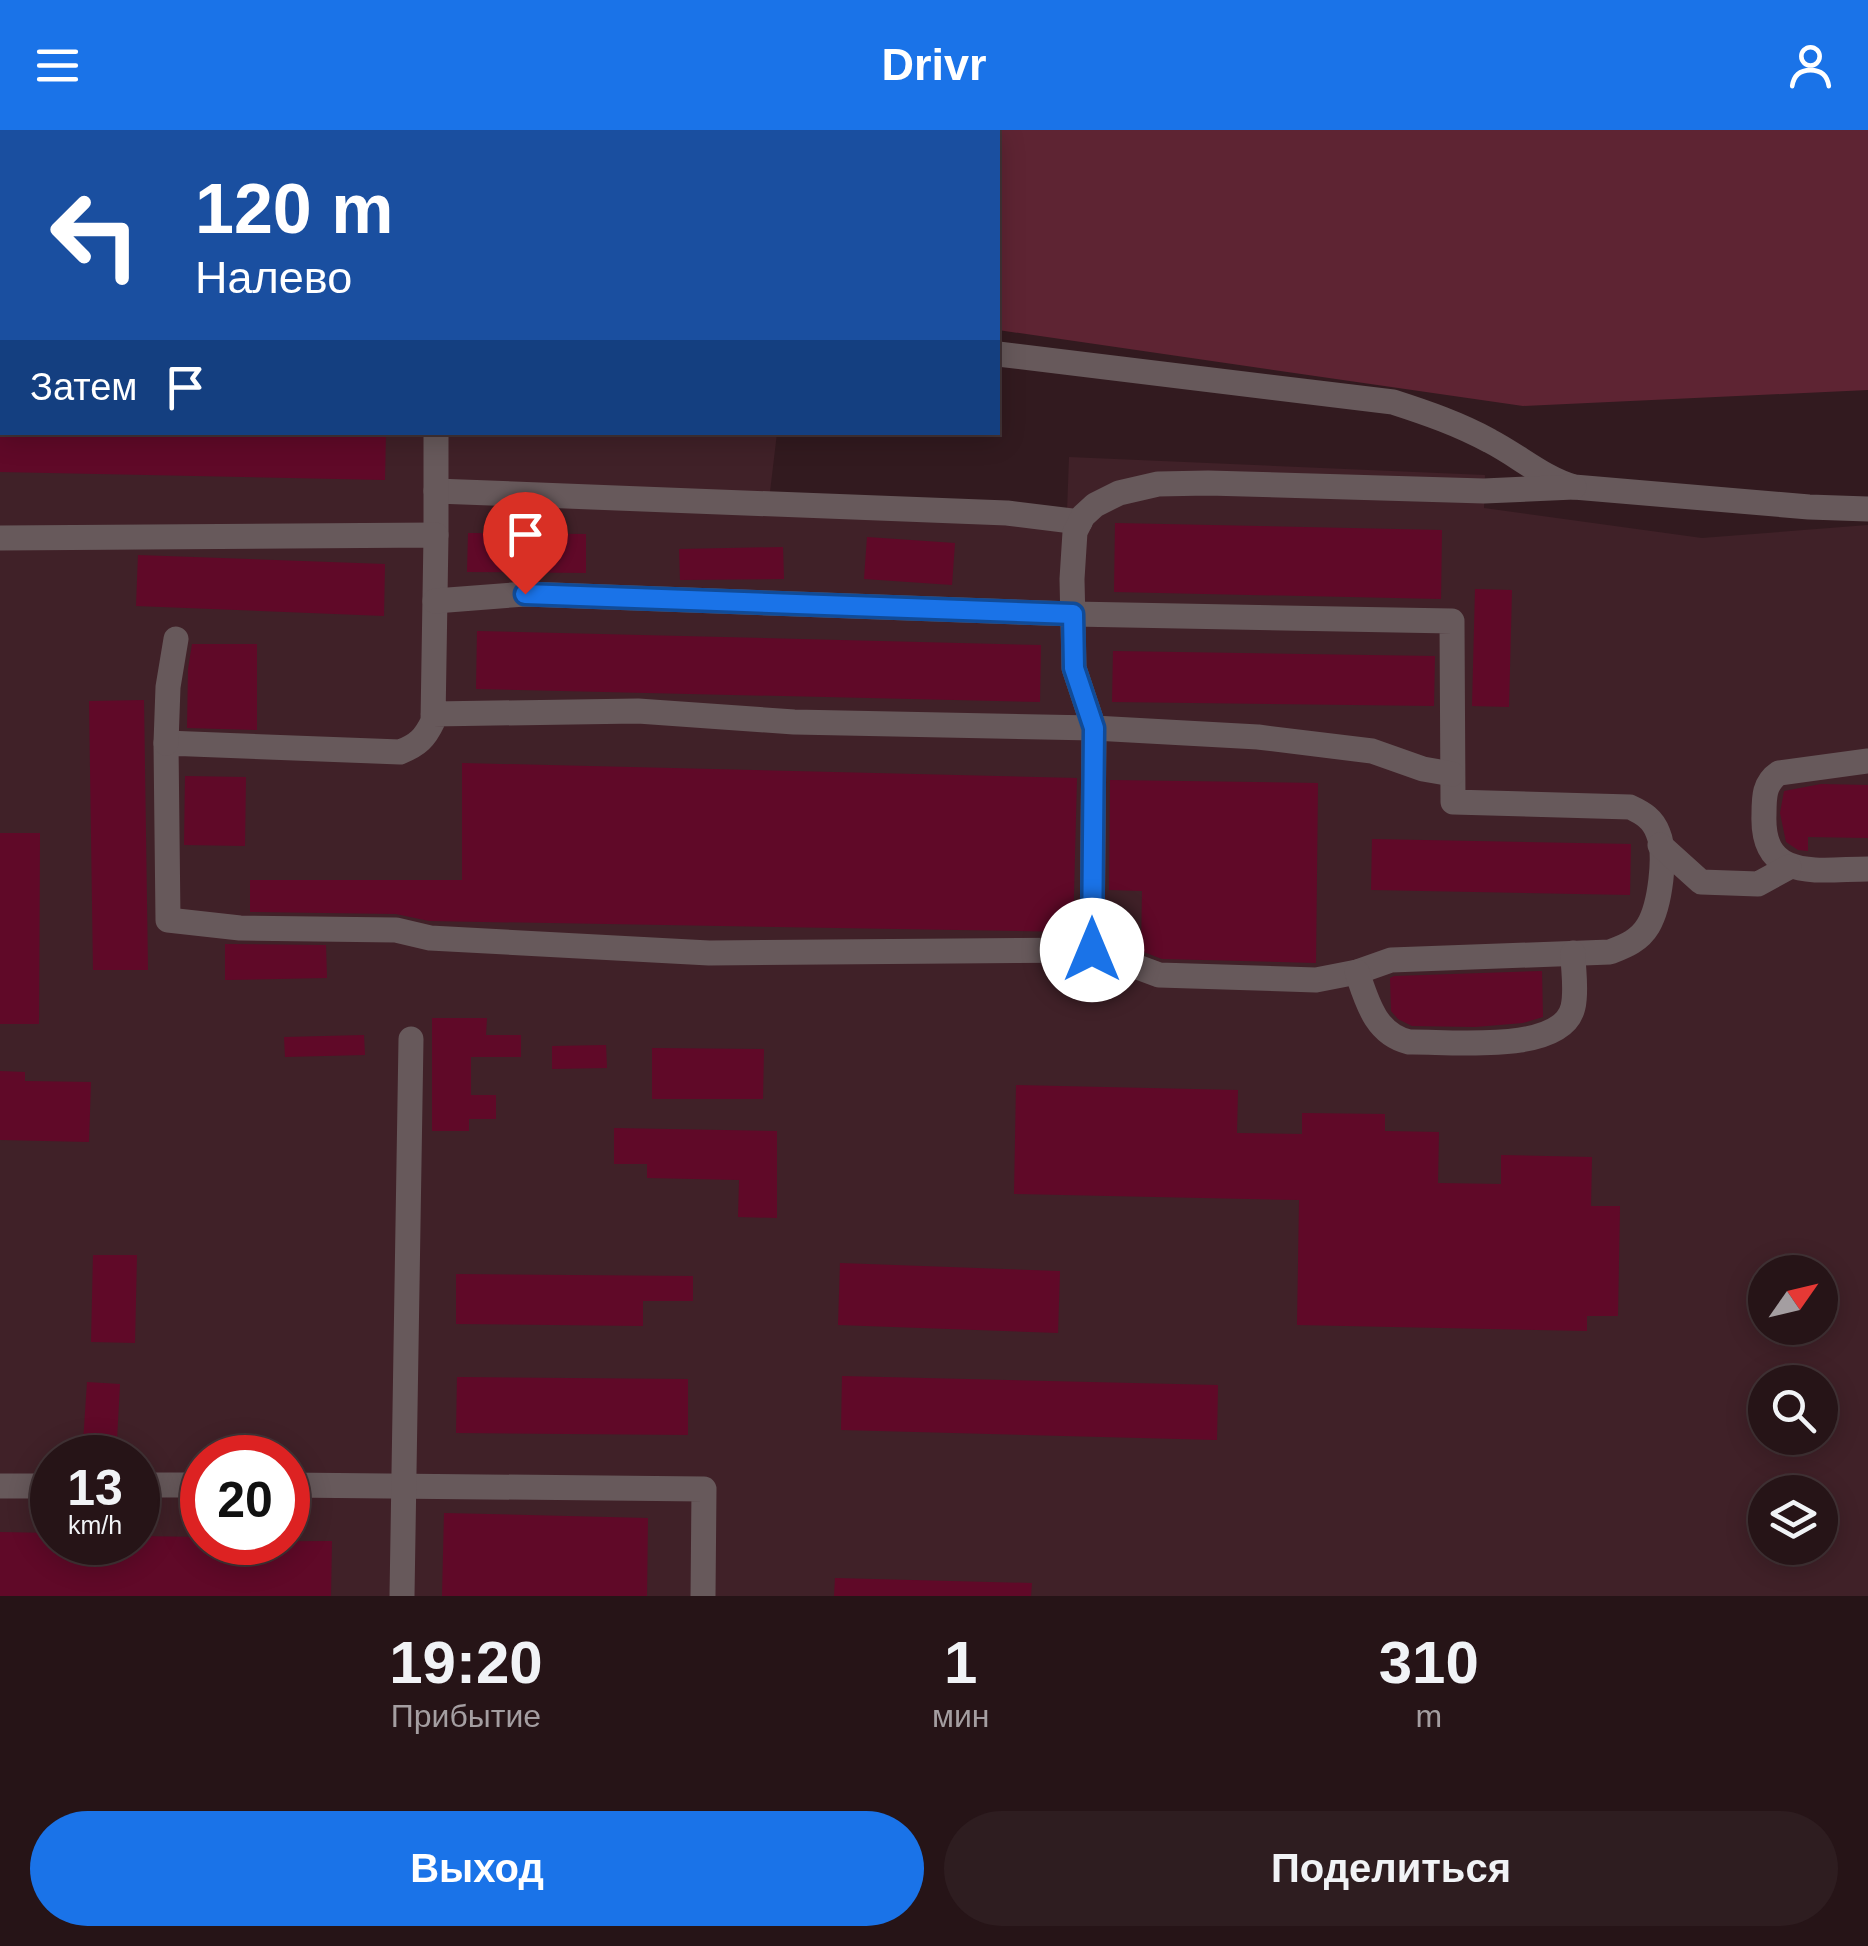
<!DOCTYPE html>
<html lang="ru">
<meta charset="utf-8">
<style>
body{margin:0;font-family:Helvetica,sans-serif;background:#2e1d20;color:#f1f3f6;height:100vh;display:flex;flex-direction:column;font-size:38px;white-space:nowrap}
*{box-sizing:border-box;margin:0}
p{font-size:32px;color:#a49ea1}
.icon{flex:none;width:55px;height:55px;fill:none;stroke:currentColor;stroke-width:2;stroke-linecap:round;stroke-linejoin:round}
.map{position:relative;height:1466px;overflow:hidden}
.sheet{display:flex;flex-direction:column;background:#261417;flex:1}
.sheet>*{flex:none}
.banner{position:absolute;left:0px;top:0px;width:1000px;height:305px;box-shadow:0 5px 25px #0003,0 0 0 2px #423336;background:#1a4fa0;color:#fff;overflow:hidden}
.needle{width:65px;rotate:56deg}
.fabs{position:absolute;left:1748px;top:1125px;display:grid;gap:20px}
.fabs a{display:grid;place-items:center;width:90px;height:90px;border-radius:50%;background:#261417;box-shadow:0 5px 25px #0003,0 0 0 2px #423336;font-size:50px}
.speed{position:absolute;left:30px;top:1305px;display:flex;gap:20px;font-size:50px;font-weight:700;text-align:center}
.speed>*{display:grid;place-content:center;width:130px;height:130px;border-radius:50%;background:#261417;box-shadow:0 5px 25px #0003,0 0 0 2px #423336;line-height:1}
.speed small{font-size:25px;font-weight:400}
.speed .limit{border:15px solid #d22;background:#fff;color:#111}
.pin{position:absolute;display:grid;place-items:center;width:85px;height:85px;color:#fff;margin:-102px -42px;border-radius:50% 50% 50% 0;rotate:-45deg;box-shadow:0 0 10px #0007}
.pin .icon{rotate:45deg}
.me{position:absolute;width:110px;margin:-55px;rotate:0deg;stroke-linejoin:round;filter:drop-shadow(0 0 8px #0008)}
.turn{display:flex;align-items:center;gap:35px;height:210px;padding:0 30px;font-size:45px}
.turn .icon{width:130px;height:130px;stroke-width:2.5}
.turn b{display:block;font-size:70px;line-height:85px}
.then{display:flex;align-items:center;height:95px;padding:0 30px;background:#0003;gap:20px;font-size:38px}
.eta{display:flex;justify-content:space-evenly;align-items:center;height:170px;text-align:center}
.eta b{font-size:60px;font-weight:800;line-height:70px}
.cta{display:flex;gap:20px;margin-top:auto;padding:20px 30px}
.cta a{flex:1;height:115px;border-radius:60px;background:#1a73e8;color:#fff;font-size:40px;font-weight:800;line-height:115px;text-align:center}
.cta a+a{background:#2e1d20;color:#f1f3f6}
header{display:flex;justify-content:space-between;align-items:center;height:130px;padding:0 30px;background:#1a73e8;color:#fff;font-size:45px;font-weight:800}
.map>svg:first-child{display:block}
.built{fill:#402128;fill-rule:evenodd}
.green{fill:#5e2433}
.building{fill:#600928}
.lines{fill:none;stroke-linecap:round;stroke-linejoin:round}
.minor{stroke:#67595b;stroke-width:25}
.route-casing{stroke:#114b97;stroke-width:25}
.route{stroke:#1a73e8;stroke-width:18}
</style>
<header><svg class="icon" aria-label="menu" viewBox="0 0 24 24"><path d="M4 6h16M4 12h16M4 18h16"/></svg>Drivr<svg class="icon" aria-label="person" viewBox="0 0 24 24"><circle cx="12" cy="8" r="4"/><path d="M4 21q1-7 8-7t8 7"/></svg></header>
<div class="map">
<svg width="1868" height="1466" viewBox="0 0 1868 1466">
<rect width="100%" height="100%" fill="#321a1f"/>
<!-- built -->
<path class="built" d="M 0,0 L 842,0 L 2,2 L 2,302 L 777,303 L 770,362 L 1067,382 L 1069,327 L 1485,345 L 1484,378 L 1702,408 L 1868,395 L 1868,1466 L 0,1466 ZM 1765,1142 L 1820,1142 L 1820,1198 L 1765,1198 ZM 1765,1252 L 1820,1252 L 1820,1308 L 1765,1308 ZM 52,1328 L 138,1328 L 138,1412 L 52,1412 ZM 202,1328 L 288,1328 L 288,1412 L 202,1412 ZM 1765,1362 L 1820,1362 L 1820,1418 L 1765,1418 Z"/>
<!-- green -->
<path class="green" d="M 842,0 L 1868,0 L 1868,260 L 1523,276 L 998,200 L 998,2 L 841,2 Z"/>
<!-- building -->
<g class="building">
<path d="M 0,302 L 386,302 L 385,350 L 0,342 Z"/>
<path d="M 1115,393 L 1442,400 L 1441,469 L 1114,462 Z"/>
<path d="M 468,403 L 586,404 L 586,443 L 467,442 Z"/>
<path d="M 867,407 L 955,413 L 952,455 L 864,449 Z"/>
<path d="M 783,417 L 784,449 L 680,450 L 679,419 Z"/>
<path d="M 138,425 L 385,434 L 384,486 L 136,476 Z"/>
<path d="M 1475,459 L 1512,460 L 1509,577 L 1472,576 Z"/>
<path d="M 477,501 L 1041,515 L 1040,572 L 476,559 Z"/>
<path d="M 192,514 L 257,514 L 257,600 L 187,598 L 188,539 Z"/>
<path d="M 1113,521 L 1435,526 L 1434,576 L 1112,572 Z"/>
<path d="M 144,570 L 148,840 L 93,840 L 89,571 Z"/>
<path d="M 462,633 L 1077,648 L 1073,802 L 429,791 L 396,784 L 250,782 L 250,750 L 462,750 Z"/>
<path d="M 185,646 L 246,647 L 245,716 L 184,715 Z"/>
<path d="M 1110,650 L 1318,653 L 1316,833 L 1162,829 L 1141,821 L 1142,761 L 1109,760 Z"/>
<path d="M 1821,654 L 1868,655 L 1868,708 L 1808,707 L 1808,721 L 1798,720 L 1786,712 L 1780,683 L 1784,661 Z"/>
<path d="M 0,703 L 40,703 L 39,894 L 0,894 Z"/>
<path d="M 1372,709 L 1631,714 L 1630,765 L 1371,760 Z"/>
<path d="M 225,814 L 326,815 L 327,848 L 225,850 Z"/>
<path d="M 1542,841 L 1543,887 L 1523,893 L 1475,897 L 1412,896 L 1398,889 L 1391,881 L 1390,848 L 1394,846 Z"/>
<path d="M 432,888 L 487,888 L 486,905 L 521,905 L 521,927 L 471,927 L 471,965 L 496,965 L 496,989 L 469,989 L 469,1001 L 432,1001 Z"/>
<path d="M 364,905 L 365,925 L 285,927 L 284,907 Z"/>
<path d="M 606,915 L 607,938 L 552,939 L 552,916 Z"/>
<path d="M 652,918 L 764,919 L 763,969 L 652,969 Z"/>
<path d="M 0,941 L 25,942 L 25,951 L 91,952 L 89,1012 L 0,1010 Z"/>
<path d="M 1016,955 L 1238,960 L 1237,1003 L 1302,1004 L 1302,983 L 1385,984 L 1385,1001 L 1439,1002 L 1438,1053 L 1501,1054 L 1501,1025 L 1592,1027 L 1591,1076 L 1620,1076 L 1618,1186 L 1587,1186 L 1587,1201 L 1297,1195 L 1299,1070 L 1014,1064 Z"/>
<path d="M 614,998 L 777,1001 L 777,1088 L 738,1087 L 739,1050 L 647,1048 L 647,1034 L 614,1034 Z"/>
<path d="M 93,1125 L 137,1125 L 135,1213 L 91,1212 Z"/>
<path d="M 840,1133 L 1060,1141 L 1058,1203 L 838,1195 Z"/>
<path d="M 456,1144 L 693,1146 L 693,1171 L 643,1171 L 643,1196 L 456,1194 Z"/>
<path d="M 842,1246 L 1218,1255 L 1217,1310 L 841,1300 Z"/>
<path d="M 457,1247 L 688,1249 L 688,1305 L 456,1303 Z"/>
<path d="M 87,1252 L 120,1254 L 116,1328 L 82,1328 Z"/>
<path d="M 444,1383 L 648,1388 L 647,1466 L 442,1466 Z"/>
<path d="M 0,1402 L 52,1403 L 52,1412 L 138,1412 L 138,1406 L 202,1407 L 202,1412 L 332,1411 L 331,1466 L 0,1466 Z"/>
<path d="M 835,1448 L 1032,1453 L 1031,1466 L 834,1466 Z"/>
</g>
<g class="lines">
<!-- minor -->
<g class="minor">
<path d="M 487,0 L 488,2"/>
<path d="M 130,2 L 130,0"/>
<path d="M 447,2 L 447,0"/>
<path d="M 0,116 L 2,116"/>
<path d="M 998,224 L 1393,272 C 1427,283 1459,294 1490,311 C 1519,326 1543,348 1574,357 L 1809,377 L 1868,379"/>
<path d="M 436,361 L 1007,383 L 1080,392"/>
<path d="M 436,405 L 436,302"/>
<path d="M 0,408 L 436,405 L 433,591 C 425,608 418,615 400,622 L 166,613 L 168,790 L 240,798 L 396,800 L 430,808 L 709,823 L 1092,820 L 1094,598 L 794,592 L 638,581 L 433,584"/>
<path d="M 435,471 L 525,464 L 1073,484 L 1452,491 L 1453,672 L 1630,677 C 1643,683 1653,689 1658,703 C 1667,724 1660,776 1648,796 C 1639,811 1625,816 1610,822 L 1391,830 L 1357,842 L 1316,850 L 1159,845 L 1092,820"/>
<path d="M 166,613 L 168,557 L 176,509"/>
<path d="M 1868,631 L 1779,643 C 1764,653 1764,667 1764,684 C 1761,753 1819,739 1868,739"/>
<path d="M 1452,644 L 1423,639 L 1372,621 L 1258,607 L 1094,598 L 1074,538 L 1072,449 L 1075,402 L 1083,386 L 1095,375 L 1119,363 L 1158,354 L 1208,353 L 1484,361 L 1574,357"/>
<path d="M 1660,715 L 1701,752 L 1758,754 L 1789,737"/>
<path d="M 1357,842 C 1367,871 1375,904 1409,912 C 1448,911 1562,925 1573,877 C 1577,860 1573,840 1573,823"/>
<path d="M 138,1355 L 202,1355"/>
<path d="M 288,1355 L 704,1359 L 703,1466"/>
<path d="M 0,1356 L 52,1356"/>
<path d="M 402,1466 L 411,909"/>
</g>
</g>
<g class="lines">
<!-- route casing -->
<g class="route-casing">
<path id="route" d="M 525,464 L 1073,484 L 1074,538 L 1094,598 L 1092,820"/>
</g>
<!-- route -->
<use href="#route" class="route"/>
</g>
</svg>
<div class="fabs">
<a><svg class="needle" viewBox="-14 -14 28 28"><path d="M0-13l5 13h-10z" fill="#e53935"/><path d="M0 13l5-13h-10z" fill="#a49ea1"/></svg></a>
<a><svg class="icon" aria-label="search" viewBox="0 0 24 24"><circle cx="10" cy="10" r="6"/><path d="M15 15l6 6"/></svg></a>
<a><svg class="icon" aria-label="layers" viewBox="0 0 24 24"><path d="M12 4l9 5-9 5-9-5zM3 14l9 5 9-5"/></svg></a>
</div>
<div class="speed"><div>13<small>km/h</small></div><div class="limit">20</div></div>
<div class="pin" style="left:525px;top:464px;background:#d93025"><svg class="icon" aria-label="arrive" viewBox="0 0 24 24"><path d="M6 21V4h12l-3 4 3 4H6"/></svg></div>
<svg class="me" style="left:1092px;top:820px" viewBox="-20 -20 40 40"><circle r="19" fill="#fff"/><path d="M0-13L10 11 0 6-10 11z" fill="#1a73e8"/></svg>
<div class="banner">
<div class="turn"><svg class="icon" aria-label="left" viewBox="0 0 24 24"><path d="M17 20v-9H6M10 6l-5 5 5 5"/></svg><div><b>120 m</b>Налево</div></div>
<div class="then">Затем<svg class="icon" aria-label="arrive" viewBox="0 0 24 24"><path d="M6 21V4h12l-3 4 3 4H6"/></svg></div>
</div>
</div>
<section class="sheet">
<div class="eta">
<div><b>19:20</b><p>Прибытие</p></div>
<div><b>1</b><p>мин</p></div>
<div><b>310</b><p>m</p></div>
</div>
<div class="cta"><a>Выход</a><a>Поделиться</a></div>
</section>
